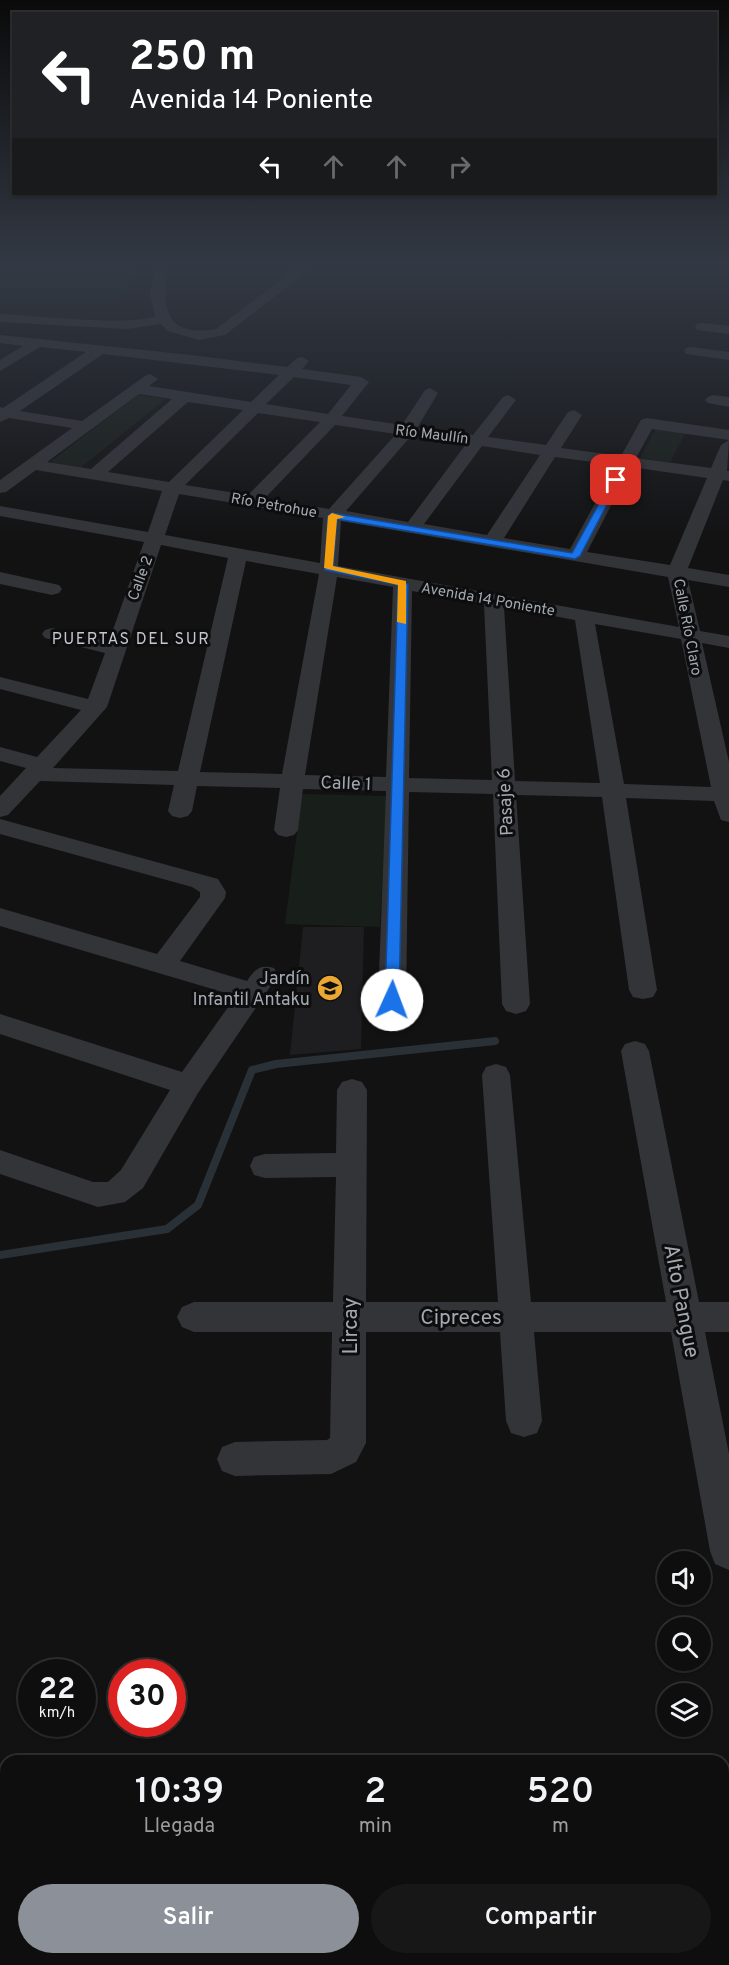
<!DOCTYPE html>
<html lang="es">
<meta charset="utf-8">
<style>
body{margin:0;font-family:Overpass,sans-serif;background:#171717;color:#f1f3f6;height:100vh;display:flex;flex-direction:column;font-size:22px;white-space:nowrap}
*{box-sizing:border-box;margin:0}
p{font-size:20px;color:#9b9c9e}
.icon{flex:none;width:33px;height:33px;fill:none;stroke:currentColor;stroke-width:2;stroke-linecap:round;stroke-linejoin:round}
.map{position:relative;flex:1;overflow:hidden}
.sheet{position:absolute;left:0px;top:1755px;width:729px;height:210px;display:flex;flex-direction:column;background:#0e0e0e;border-radius:18px 18px 0 0;box-shadow:0 2px 4px #0004,0 0 0 2px #2e2e2e}
.sheet>*{flex:none}
.hud{position:absolute;left:12px;top:12px;width:705px;height:183px;border-radius:0px;box-shadow:0 2px 4px #0004,0 0 0 2px #2e2e2e;background:#202124;color:#fff;overflow:hidden}
.fabs{position:absolute;left:657px;top:1551px;display:grid;gap:12px}
.fabs a{display:grid;place-items:center;width:54px;height:54px;border-radius:50%;background:#0e0e0e;box-shadow:0 2px 4px #0004,0 0 0 2px #2e2e2e;font-size:30px}
.speed{position:absolute;left:18px;top:1659px;display:flex;gap:12px;font-size:30px;font-weight:700;text-align:center}
.speed>*{display:grid;place-content:center;width:78px;height:78px;border-radius:50%;background:#0e0e0e;box-shadow:0 2px 4px #0004,0 0 0 2px #2e2e2e;line-height:1}
.speed small{font-size:15px;font-weight:400}
.speed .limit{border:9px solid #d22;background:#fff;color:#111}
.pin{position:absolute;display:grid;place-items:center;width:51px;height:51px;color:#fff;margin:-26px;border-radius:12px;box-shadow:0 3px 9px #0006}
.me{position:absolute;width:66px;margin:-33px;rotate:2deg;stroke-linejoin:round;filter:drop-shadow(0 0 4px #0008)}
.turn{display:flex;align-items:center;gap:21px;height:126px;padding:0 18px;font-size:27px}
.turn .icon{width:78px;height:78px;stroke-width:2.5}
.turn b{display:block;font-size:42px;line-height:51px}
.lanes{display:flex;align-items:center;height:57px;padding:0 18px;background:#0003;justify-content:center;gap:30px;direction:ltr}
.lanes .off{opacity:.35}
.eta{display:flex;justify-content:space-evenly;align-items:center;height:102px;text-align:center}
.eta b{font-size:36px;font-weight:600;line-height:42px}
.primary-button{display:flex;gap:12px;margin-top:auto;padding:12px 18px}
.primary-button a{flex:1;height:69px;border-radius:36px;background:#8c9099;color:#fff;font-size:24px;font-weight:600;line-height:69px;text-align:center}
.primary-button a+a{background:#171717;color:#f1f3f6}
.map>svg:first-child{display:block}
.built{fill:#1e1e20}
.green{fill:#181e19}
.lines{fill:none;stroke-linecap:round;stroke-linejoin:round}
.stream{stroke:#293036;stroke-width:8}
.minor{fill:#333438;fill-rule:evenodd}
.route{fill:#1a73e8;stroke:#114b97;stroke-width:1.5}
.slow{fill:#f59e0b}
.labels{text-anchor:middle;stroke-width:6;stroke-linejoin:round;paint-order:stroke}
.far-street-label{font-size:15px;fill:#a3a9b3;stroke:#0d0d0e}
.far-neighbourhood-label{font-size:16px;letter-spacing:1.5px;fill:#c4c7cf;stroke:#0d0d0e}
.street-label{font-size:18px;fill:#a3a9b3;stroke:#0d0d0e}
.poi-label{font-size:18px;fill:#a3a9b3;stroke:#0d0d0e;text-anchor:end}
.near-street-label{font-size:21px;fill:#a3a9b3;stroke:#0d0d0e}
</style>
<div class="map">
<svg width="729" height="1965" viewBox="0 0 729 1965">
<rect width="100%" height="100%" fill="#121213"/>
<!-- built -->
<path class="built" d="M 303,927 L 364,927 L 361,1049 L 290,1055 Z"/>
<!-- green -->
<g class="green">
<path d="M 0,267 L 141,267 L 139,273 L 122,296 C 86,303 35,311 0,297 Z"/>
<path d="M 138,395 L 166,399 L 80,468 L 50,462 Z"/>
<path d="M 657,427 L 686,432 L 670,462 L 640,458 Z"/>
<path d="M 302,794 L 387,796 L 380,927 L 285,924 Z"/>
</g>
<g class="lines">
<!-- stream -->
<path class="stream" d="M 0,1255 L 167,1229 L 198,1205 L 252,1070 L 276,1064 L 495,1041"/>
<!-- minor -->
<g class="minor">
<path d="M 156,267 L 168,267 C 161,307 165,338 216,329 L 298,267 L 313,267 L 225,335 L 199,340 L 168,331 L 161,324 L 127,329 L 0,322 L 0,314 C 30,315 133,327 155,316 L 150,293 Z"/>
<path d="M 702,323 L 729,326 L 729,334 L 697,330 L 695,327 L 697,324 Z"/>
<path d="M 0,335 L 191,355 L 287,367 L 297,358 L 302,357 L 309,361 L 302,369 L 361,377 L 369,382 L 342,416 L 402,425 L 425,390 L 430,388 L 438,393 L 417,428 L 473,435 L 503,397 L 508,395 L 516,400 L 488,437 L 546,445 L 568,412 L 574,410 L 582,415 L 561,448 L 621,456 L 641,420 L 647,418 L 729,430 L 729,440 L 652,429 L 636,458 L 711,468 L 721,445 L 729,440 L 727,471 L 729,471 L 729,481 L 723,480 L 688,568 L 729,575 L 729,587 L 688,580 L 700,631 L 729,636 L 729,648 L 702,643 L 729,762 L 729,822 L 721,820 L 714,801 L 626,798 L 657,990 L 653,997 L 643,999 L 633,997 L 629,990 L 602,797 L 516,795 L 530,1004 L 526,1011 L 516,1014 L 506,1011 L 502,1004 L 493,794 L 409,792 L 406,1000 L 402,1007 L 392,1010 L 382,1007 L 378,1000 L 386,791 L 303,789 L 298,830 L 294,835 L 286,837 L 278,835 L 274,830 L 280,788 L 197,786 L 192,811 L 188,816 L 180,818 L 172,816 L 168,811 L 174,785 L 40,781 L 8,815 L 0,817 L 0,796 L 26,768 L 0,761 L 0,747 L 37,757 L 81,710 L 0,689 L 0,677 L 88,699 L 105,653 L 45,638 L 42,634 L 45,630 L 52,628 L 109,641 L 144,542 L 0,516 L 0,506 L 148,532 L 162,491 L 36,470 L 6,492 L 0,493 L 0,480 L 72,428 L 9,418 L 0,422 L 0,407 L 3,408 L 86,352 L 40,347 L 0,371 L 0,360 L 23,346 L 0,343 ZM 103,354 L 279,375 L 251,402 L 149,386 L 158,379 L 150,374 L 145,376 L 82,421 L 20,411 ZM 294,377 L 351,385 L 328,414 L 266,404 ZM 139,394 L 172,399 L 91,469 L 47,462 ZM 188,402 L 243,410 L 169,482 L 108,472 ZM 258,413 L 320,422 L 248,495 L 185,485 ZM 335,425 L 396,434 L 329,509 L 265,498 ZM 411,436 L 466,444 L 408,522 L 346,511 ZM 482,446 L 540,455 L 487,535 L 424,524 ZM 555,457 L 616,465 L 570,549 L 504,538 ZM 631,467 L 707,478 L 670,565 L 587,552 ZM 179,494 L 323,518 L 320,563 L 165,535 ZM 341,521 L 668,577 L 679,627 L 338,566 ZM 161,545 L 228,558 L 178,771 L 53,768 L 107,707 ZM 246,561 L 319,574 L 282,774 L 200,772 ZM 337,577 L 393,587 L 386,777 L 305,775 ZM 412,591 L 484,604 L 492,780 L 409,778 ZM 504,607 L 575,620 L 600,783 L 515,781 ZM 595,624 L 681,639 L 711,787 L 624,784 Z"/>
<path d="M 691,347 L 729,352 L 729,360 L 686,354 L 684,351 L 686,348 Z"/>
<path d="M 713,395 L 729,397 L 729,407 L 708,403 L 705,400 L 708,397 Z"/>
<path d="M 0,572 L 59,585 L 62,589 L 59,593 L 52,595 L 0,584 Z"/>
<path d="M 0,819 L 218,879 L 226,892 L 225,898 L 180,961 L 247,981 C 255,969 260,964 274,968 L 278,975 L 198,1093 L 143,1188 L 125,1202 L 98,1207 L 0,1174 L 0,1150 L 93,1182 L 108,1182 L 121,1170 L 170,1090 L 0,1034 L 0,1014 L 182,1072 L 236,996 L 0,926 L 0,908 L 157,954 L 200,897 L 200,892 L 192,887 L 0,834 Z"/>
<path d="M 635,1041 L 645,1044 L 649,1051 L 699,1302 L 729,1302 L 729,1332 L 705,1332 L 729,1454 L 729,1570 L 715,1564 L 710,1551 L 671,1332 L 534,1332 L 542,1421 L 537,1433 L 524,1437 L 511,1433 L 506,1421 L 500,1332 L 366,1332 L 366,1443 L 356,1462 L 331,1474 L 235,1476 L 222,1471 L 217,1459 L 222,1447 L 235,1442 L 327,1440 L 330,1438 L 332,1332 L 194,1332 L 182,1327 L 177,1317 L 182,1307 L 194,1302 L 333,1302 L 336,1177 L 265,1178 L 254,1175 L 250,1166 L 254,1157 L 265,1154 L 336,1153 L 337,1090 L 342,1082 L 352,1079 L 362,1082 L 367,1090 L 366,1302 L 498,1302 L 482,1075 L 486,1067 L 496,1064 L 506,1067 L 510,1075 L 531,1302 L 666,1302 L 621,1051 L 625,1044 Z"/>
</g>
</g>
<!-- sky -->
<linearGradient id="sky" x2="0" y2="1"><stop stop-color="#0a0a0a"/><stop offset="0.49" stop-color="#333944"/><stop offset="1" stop-color="#333944" stop-opacity="0"/></linearGradient>
<rect width="729" height="542" fill="url(#sky)"/>
<!-- route -->
<path class="route" d="M 613,478 L 620,480 L 580,556 L 575,559 L 337,519 L 333,566 L 408,584 L 399,1000 L 397,1003 L 387,1003 L 385,1000 L 398,585 L 325,570 L 328,516 L 332,513 L 572,553 Z"/>
<!-- slow -->
<path class="slow" d="M 332,513 L 345,517 L 337,519 L 333,566 L 406,581 L 406,624 L 397,622 L 398,585 L 324,568 L 328,516 Z"/>
<!-- icons -->
<defs>
<g id="school-disc" transform="scale(1.35)"><circle r="9.5" fill="#eaa832" stroke="#0d0d0e"/><path d="M0-5L7-2L0 1L-7-2ZM-4 1L0 2.5L4 1V4Q0 6-4 4Z" fill="#111"/></g>
</defs>
<g fill-rule="evenodd">
<use href="#school-disc" x="330" y="988"/>
</g>
<g class="labels">
<!-- far-street labels -->
<g class="far-street-label">
<text transform="translate(432 434) rotate(7)" y="5">Río Maullín</text>
<text transform="translate(274 505) rotate(10)" y="5">Río Petrohue</text>
<text transform="translate(140 578) rotate(-70)" y="5">Calle 2</text>
<text transform="translate(488 599) rotate(10)" y="5">Avenida 14 Poniente</text>
<text transform="translate(688 627) rotate(79)" y="5">Calle Río Claro</text>
</g>
<!-- far-neighbourhood labels -->
<g class="far-neighbourhood-label">
<text x="131" y="644">PUERTAS DEL SUR</text>
</g>
<!-- street labels -->
<g class="street-label">
<text transform="translate(346 783) rotate(2)" y="6">Calle 1</text>
<text transform="translate(505 802) rotate(-93)" y="6">Pasaje 6</text>
</g>
<!-- poi labels -->
<g class="poi-label">
<text x="310" y="984">Jardín<tspan x="310" dy="21">Infantil Antaku</tspan></text>
</g>
<!-- near-street labels -->
<g class="near-street-label">
<text transform="translate(682 1301) rotate(79)" y="7">Alto Pangue</text>
<text x="461" y="1324">Cipreces</text>
<text transform="translate(350 1326) rotate(-90)" y="7">Lircay</text>
</g>
</g>
</svg>
<div class="fabs">
<a><svg class="icon" aria-label="sound" viewBox="0 0 24 24"><path d="M4 9h4l5-4v14l-5-4H4zM17 9q2 3 0 6"/></svg></a>
<a><svg class="icon" aria-label="search" viewBox="0 0 24 24"><circle cx="10" cy="10" r="6"/><path d="M15 15l6 6"/></svg></a>
<a><svg class="icon" aria-label="layers" viewBox="0 0 24 24"><path d="M12 4l9 5-9 5-9-5zM3 14l9 5 9-5"/></svg></a>
</div>
<div class="speed"><div>22<small>km/h</small></div><div class="limit">30</div></div>
<div class="pin" style="left:616px;top:480px;background:#d93025"><svg class="icon" aria-label="arrive" viewBox="0 0 24 24"><path d="M6 21V4h12l-3 4 3 4H6"/></svg></div>
<svg class="me" style="left:392px;top:1000px" viewBox="-20 -20 40 40"><circle r="19" fill="#fff"/><path d="M0-13L10 11 0 6-10 11z" fill="#1a73e8"/></svg>
<div class="hud">
<div class="turn"><svg class="icon" aria-label="left" viewBox="0 0 24 24"><path d="M17 20v-9H6M10 6l-5 5 5 5"/></svg><div><b>250 m</b>Avenida 14 Poniente</div></div>
<div class="lanes"><svg class="icon" aria-label="left" viewBox="0 0 24 24"><path d="M17 20v-9H6M10 6l-5 5 5 5"/></svg><svg class="icon off" aria-label="ahead" viewBox="0 0 24 24"><path d="M12 20V5M6 11l6-6 6 6"/></svg><svg class="icon off" aria-label="ahead" viewBox="0 0 24 24"><path d="M12 20V5M6 11l6-6 6 6"/></svg><svg class="icon off" aria-label="right" viewBox="0 0 24 24"><path d="M7 20v-9h11M14 6l5 5-5 5"/></svg></div>
</div>
<section class="sheet">
<div class="eta">
<div><b>10:39</b><p>Llegada</p></div>
<div><b>2</b><p>min</p></div>
<div><b>520</b><p>m</p></div>
</div>
<div class="primary-button"><a>Salir</a><a>Compartir</a></div>
</section>
</div>
